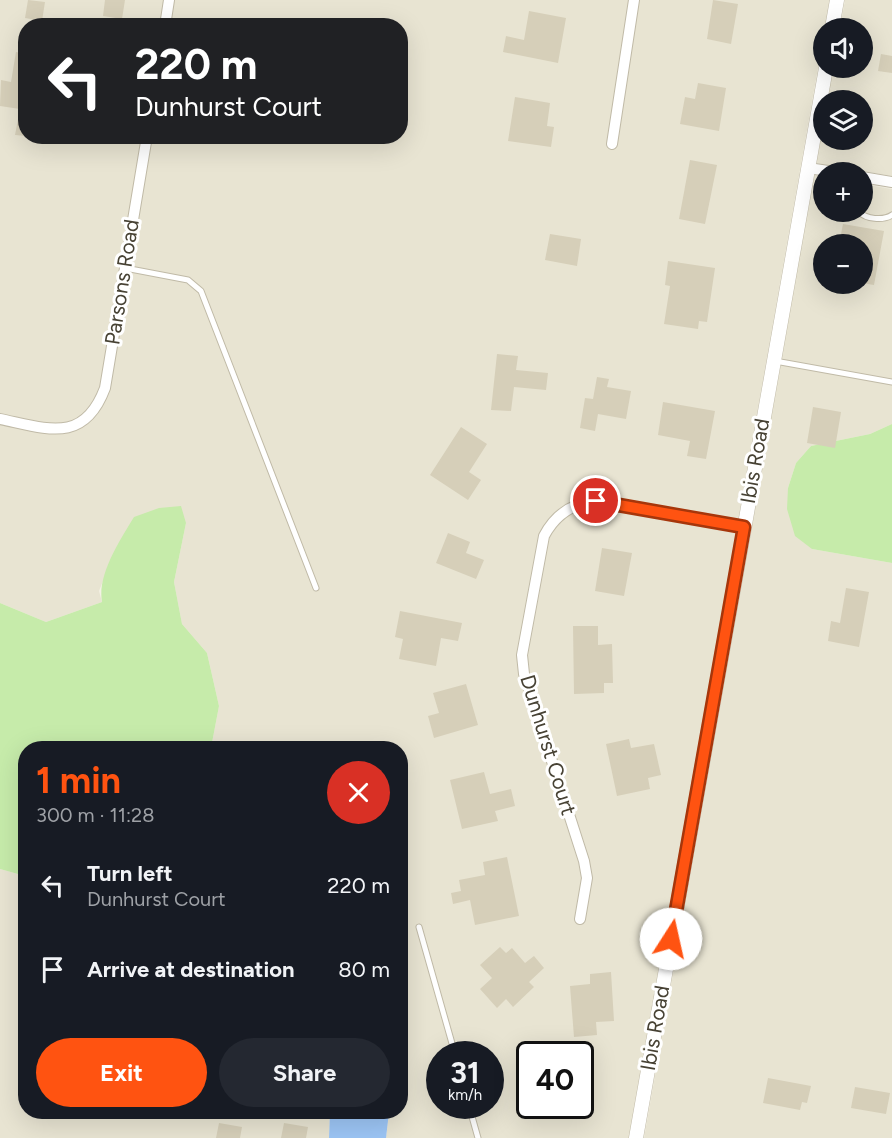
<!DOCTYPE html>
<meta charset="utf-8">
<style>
body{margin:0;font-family:Figtree,sans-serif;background:#242831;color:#f1f3f6;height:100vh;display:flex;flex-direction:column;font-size:22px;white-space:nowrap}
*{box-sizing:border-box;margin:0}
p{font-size:20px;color:#9ea1a6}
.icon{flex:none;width:33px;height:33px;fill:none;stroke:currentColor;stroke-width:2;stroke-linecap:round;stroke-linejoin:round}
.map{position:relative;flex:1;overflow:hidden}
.drawer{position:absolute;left:18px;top:741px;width:390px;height:378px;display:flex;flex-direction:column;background:#171b24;border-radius:24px;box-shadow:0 6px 24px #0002}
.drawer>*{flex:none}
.hud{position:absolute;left:18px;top:18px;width:390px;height:126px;border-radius:24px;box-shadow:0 6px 24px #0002;background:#202124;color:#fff;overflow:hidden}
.buttons{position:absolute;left:813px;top:18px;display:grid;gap:12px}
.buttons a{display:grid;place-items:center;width:60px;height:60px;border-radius:50%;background:#171b24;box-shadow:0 6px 24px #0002;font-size:30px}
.speed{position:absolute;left:426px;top:1041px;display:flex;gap:12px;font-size:30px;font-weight:700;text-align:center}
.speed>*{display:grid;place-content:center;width:78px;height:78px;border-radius:50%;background:#171b24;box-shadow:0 6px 24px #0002;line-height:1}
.speed small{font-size:15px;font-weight:400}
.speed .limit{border:3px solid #111;border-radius:9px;background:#fff;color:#111}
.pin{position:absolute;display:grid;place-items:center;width:51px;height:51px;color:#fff;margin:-26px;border:3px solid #fff;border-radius:50%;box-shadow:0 2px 6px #0007}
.me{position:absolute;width:66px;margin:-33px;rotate:10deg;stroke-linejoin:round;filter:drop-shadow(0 0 4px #0008)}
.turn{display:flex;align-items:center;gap:21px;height:126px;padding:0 18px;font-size:27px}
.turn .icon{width:78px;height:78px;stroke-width:2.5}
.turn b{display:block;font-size:42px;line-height:51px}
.round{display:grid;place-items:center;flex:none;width:63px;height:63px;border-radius:32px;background:#242831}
.overview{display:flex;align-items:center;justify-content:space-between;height:102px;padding:0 18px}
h1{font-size:36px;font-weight:700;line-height:45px;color:#ff5311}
.button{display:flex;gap:12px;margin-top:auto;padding:12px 18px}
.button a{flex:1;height:69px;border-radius:36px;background:#ff5311;color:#fff;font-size:24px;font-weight:700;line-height:69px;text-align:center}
.button a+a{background:#242831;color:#f1f3f6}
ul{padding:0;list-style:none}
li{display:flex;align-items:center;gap:18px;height:84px;padding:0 18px}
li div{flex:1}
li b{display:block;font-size:22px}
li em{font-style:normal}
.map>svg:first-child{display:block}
.residential{fill:#e8e4d2;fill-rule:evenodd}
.green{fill:#c6ebaa}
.water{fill:#9cc5f5}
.building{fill:#d6cfb9}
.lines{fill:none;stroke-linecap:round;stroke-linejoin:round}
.service-casing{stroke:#c0baa7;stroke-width:7}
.minor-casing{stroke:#c0baa7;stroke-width:12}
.tertiary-casing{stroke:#c0baa7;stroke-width:15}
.service{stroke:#fff;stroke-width:5}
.minor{stroke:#fff;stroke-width:10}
.tertiary{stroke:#fff;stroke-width:14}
.route-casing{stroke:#a6360b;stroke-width:15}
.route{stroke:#ff5311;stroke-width:10}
.labels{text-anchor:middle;stroke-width:6;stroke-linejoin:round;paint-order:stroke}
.street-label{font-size:21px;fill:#474234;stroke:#fff}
</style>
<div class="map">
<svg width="892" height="1138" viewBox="0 0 892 1138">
<rect width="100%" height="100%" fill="#f4f1e5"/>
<!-- residential -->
<g class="residential">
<path d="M 0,0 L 830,0 L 629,1138 L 386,1138 L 389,1112 L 400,1112 L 400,748 L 211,748 L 219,706 L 207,653 L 182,624 L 174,582 L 186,523 L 118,544 L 99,591 L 102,602 L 46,622 L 0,603 ZM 26,26 L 400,26 L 400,136 L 26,136 ZM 440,1054 L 490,1054 L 490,1106 L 440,1106 ZM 530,1054 L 580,1054 L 580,1106 L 530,1106 Z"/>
<path d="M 845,0 L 892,0 L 892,176 L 816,163 L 823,120 L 824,140 L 862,140 L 862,100 L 827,100 L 833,68 L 862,68 L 862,28 L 840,28 Z"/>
<path d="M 814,175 L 823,177 L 824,212 L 862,212 L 863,184 L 892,189 L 892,424 L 870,434 L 811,446 L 796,463 L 788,488 L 812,549 L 892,563 L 892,1138 L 644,1138 ZM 824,244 L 862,244 L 862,284 L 824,284 Z"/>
<path d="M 0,869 L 25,876 L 26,1112 L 330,1112 L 329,1138 L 0,1138 Z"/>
</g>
<!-- green -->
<g class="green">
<path d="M 892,424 L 892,563 L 812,549 L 795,536 L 787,509 L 788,488 L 796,463 L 811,446 L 870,434 Z"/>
<path d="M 181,506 L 186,523 L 174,582 L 182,624 L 207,653 L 219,706 L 211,748 L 26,748 L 25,876 L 0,869 L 0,603 L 46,622 L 102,602 C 97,575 120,540 134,517 L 159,508 Z"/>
</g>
<!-- water -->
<path class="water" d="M 330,1112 L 389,1112 L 386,1138 L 329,1138 Z"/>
<!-- building -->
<g class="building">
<path d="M 28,0 L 45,2 L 42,21 L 25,18 Z"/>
<path d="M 105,0 L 125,0 L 122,19 L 103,16 Z"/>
<path d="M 713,0 L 738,4 L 731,44 L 707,39 Z"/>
<path d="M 529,11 L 566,18 L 558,63 L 503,52 L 506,36 L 524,40 Z"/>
<path d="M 16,52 L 26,54 L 26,136 L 15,135 L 20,109 L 0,106 L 1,80 L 11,82 Z"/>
<path d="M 881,54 L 892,56 L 892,73 L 878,71 Z"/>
<path d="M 698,83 L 726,88 L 719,131 L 680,124 L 685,97 L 695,99 Z"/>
<path d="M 515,97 L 550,103 L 547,126 L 554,127 L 551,147 L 508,141 Z"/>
<path d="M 690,160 L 717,165 L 705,224 L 679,219 Z"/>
<path d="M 843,224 L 884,231 L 874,285 L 862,283 L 862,244 L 839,244 Z"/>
<path d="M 550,234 L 581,239 L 577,266 L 545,260 Z"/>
<path d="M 668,261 L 715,268 L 707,322 L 699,321 L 698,329 L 664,324 L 670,286 L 665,285 Z"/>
<path d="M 497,354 L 518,356 L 516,370 L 548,373 L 546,390 L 514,387 L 511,411 L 491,410 Z"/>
<path d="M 597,377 L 609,379 L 607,387 L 631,391 L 626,419 L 598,414 L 595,431 L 580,428 L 585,398 L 593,399 Z"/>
<path d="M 663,402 L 715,411 L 706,459 L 687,456 L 690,441 L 658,435 Z"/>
<path d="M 813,407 L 841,412 L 835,448 L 807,443 Z"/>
<path d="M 461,427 L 487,444 L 469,472 L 481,480 L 468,500 L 430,475 Z"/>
<path d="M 448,533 L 470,542 L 466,553 L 484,560 L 476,579 L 436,563 Z"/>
<path d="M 602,548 L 632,553 L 624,596 L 595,591 Z"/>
<path d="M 846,588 L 869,592 L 859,647 L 828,641 L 831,621 L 840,623 Z"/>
<path d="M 400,611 L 462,623 L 458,641 L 441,638 L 436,666 L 399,659 L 403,639 L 395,637 Z"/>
<path d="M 573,626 L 598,626 L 598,645 L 612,644 L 613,683 L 604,683 L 604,693 L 574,694 Z"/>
<path d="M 466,684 L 478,725 L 434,738 L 428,716 L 439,713 L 433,693 Z"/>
<path d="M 629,739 L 631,748 L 654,744 L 661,775 L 648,778 L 650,789 L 617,796 L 606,744 Z"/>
<path d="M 484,772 L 490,794 L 511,789 L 515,806 L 495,811 L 498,821 L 462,829 L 450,780 Z"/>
<path d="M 507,857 L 519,916 L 475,925 L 470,900 L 453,904 L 451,893 L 461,891 L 459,880 L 485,875 L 483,862 Z"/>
<path d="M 500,947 L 506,953 L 512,948 L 525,963 L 534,956 L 544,968 L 529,982 L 534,987 L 513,1007 L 506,999 L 497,1008 L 480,989 L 492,978 L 480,965 Z"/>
<path d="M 611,972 L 614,1021 L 596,1022 L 597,1035 L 574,1037 L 570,986 L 590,984 L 590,974 Z"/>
<path d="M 768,1078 L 811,1086 L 807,1103 L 802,1102 L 800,1110 L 763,1103 Z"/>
<path d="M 855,1087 L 890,1093 L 886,1114 L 851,1108 Z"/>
<path d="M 219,1123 L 242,1127 L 240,1138 L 216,1138 Z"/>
<path d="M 284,1123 L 308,1127 L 306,1138 L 281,1138 Z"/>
</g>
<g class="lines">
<!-- service casing -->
<g class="service-casing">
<g id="service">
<path d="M 859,212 C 866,219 883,221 892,215"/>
<path d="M 125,268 L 188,280 L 201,291 L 316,588"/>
<path d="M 775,361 L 892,382"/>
<path d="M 419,927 L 455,1054"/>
<path d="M 469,1106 L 478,1138"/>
</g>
</g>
<!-- minor casing -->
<g class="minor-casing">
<g id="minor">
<path d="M 165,26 L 169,0"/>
<path d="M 612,144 L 634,0"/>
<path d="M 808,168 L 835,172"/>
<path d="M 862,177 L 892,182"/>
<path d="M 0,419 C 48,429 84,444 105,388 L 147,136"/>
<path d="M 580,919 L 587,878 L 584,861 L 524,674 L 522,655 L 544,536 C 555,515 573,503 596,501 L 744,527"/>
</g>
</g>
<!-- tertiary casing -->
<g class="tertiary-casing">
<g id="tertiary">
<path d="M 832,28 L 837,0"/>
<path d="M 636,1138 L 826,68"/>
</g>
</g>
<!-- service -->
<use href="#service" class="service"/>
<!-- minor -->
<use href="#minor" class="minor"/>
<!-- tertiary -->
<use href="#tertiary" class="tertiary"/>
</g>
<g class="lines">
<!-- route casing -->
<g class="route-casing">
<path id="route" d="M 596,501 L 744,527 L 671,939"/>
</g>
<!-- route -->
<use href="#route" class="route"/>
</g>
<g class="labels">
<!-- street labels -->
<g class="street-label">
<text transform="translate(122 282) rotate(-81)" y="7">Parsons Road</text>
<text transform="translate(755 461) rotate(-80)" y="7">Ibis Road</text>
<text transform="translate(548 745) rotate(73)" y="7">Dunhurst Court</text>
<text transform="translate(655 1028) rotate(-80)" y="7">Ibis Road</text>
</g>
</g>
</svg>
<div class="buttons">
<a><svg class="icon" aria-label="sound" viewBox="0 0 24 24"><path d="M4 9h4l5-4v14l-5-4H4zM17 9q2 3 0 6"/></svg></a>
<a><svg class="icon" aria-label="layers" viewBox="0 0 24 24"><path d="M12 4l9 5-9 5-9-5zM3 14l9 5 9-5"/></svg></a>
<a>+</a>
<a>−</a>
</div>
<div class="speed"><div>31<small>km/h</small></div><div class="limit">40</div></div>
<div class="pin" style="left:596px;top:501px;background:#d93025"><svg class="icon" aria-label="arrive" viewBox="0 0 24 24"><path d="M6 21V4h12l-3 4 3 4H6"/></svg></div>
<svg class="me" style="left:671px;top:939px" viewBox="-20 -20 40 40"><circle r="19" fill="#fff"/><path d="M0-13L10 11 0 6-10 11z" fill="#ff5311"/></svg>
<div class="hud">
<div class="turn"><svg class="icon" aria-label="left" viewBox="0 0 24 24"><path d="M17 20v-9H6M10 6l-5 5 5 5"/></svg><div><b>220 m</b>Dunhurst Court</div></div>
</div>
<section class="drawer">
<div class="overview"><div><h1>1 min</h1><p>300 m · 11:28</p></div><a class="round" style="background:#d93025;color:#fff"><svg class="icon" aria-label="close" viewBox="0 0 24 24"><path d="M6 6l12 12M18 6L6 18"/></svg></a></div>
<ul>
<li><svg class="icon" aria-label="left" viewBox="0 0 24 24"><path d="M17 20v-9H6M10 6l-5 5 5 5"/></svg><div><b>Turn left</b><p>Dunhurst Court</p></div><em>220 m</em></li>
<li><svg class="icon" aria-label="arrive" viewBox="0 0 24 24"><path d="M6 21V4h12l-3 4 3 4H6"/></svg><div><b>Arrive at destination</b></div><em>80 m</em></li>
</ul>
<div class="button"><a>Exit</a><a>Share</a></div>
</section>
</div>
